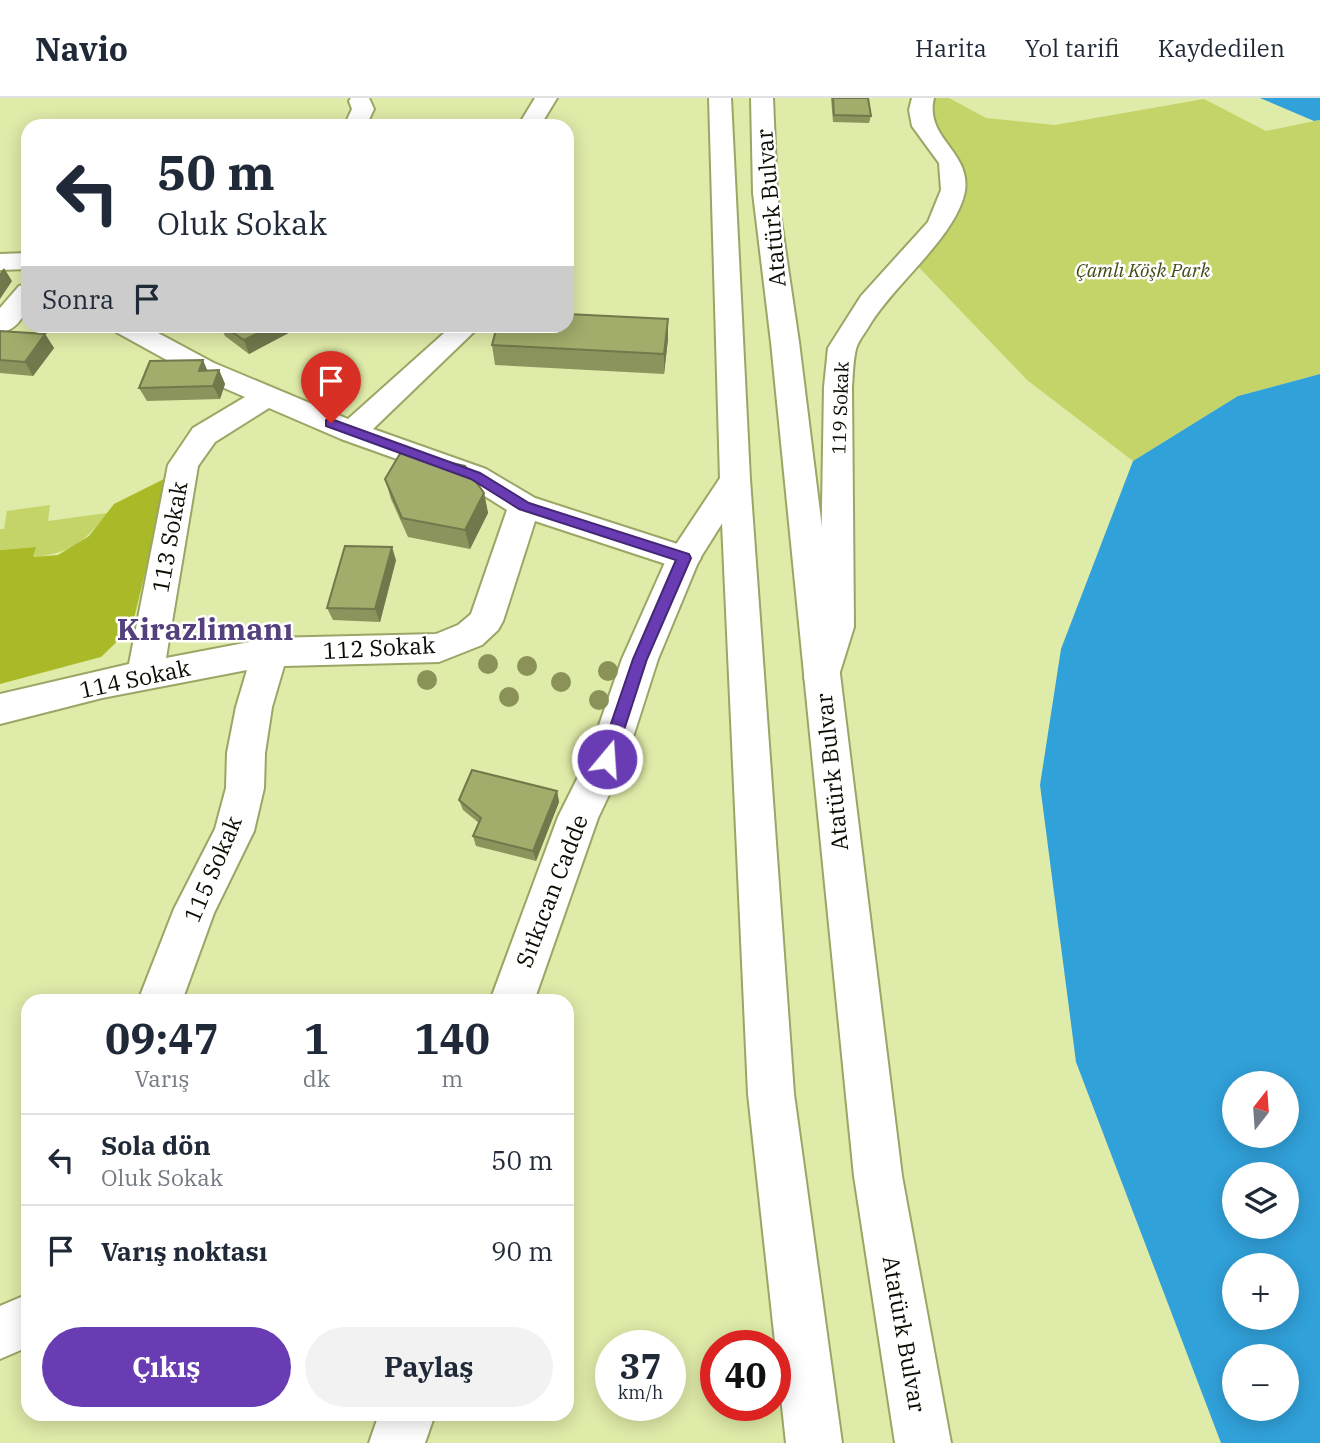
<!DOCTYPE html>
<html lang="tr">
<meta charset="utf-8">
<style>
body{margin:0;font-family:"IBM Plex Serif",serif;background:#f2f2f3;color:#1f2937;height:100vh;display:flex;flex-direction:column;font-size:26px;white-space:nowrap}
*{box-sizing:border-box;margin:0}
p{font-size:23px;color:#747a83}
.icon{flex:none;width:38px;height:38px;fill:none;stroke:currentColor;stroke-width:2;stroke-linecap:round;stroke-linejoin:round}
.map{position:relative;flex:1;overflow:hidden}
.panel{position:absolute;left:21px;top:896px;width:553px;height:427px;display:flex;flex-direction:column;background:#fff;border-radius:21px;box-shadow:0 4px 18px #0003}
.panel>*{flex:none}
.guide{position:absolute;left:21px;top:21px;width:553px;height:214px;border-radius:21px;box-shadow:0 4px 18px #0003;background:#fff;color:#1f2937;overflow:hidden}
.needle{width:46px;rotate:17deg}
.tools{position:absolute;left:1222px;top:973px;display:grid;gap:14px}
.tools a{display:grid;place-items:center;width:77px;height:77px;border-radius:50%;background:#fff;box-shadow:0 4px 18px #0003;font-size:35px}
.speed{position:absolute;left:595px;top:1232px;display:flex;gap:14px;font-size:35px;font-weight:700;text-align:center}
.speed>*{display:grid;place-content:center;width:91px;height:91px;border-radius:50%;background:#fff;box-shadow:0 4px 18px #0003;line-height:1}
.speed small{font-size:18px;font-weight:400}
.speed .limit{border:10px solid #d22;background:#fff;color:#111}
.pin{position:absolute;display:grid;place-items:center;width:60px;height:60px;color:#fff;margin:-72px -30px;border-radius:50% 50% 50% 0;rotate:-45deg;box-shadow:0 0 7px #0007}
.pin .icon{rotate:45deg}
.me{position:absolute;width:77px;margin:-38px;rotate:18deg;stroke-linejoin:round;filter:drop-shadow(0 0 5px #0008)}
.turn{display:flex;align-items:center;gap:24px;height:147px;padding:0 21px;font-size:32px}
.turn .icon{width:91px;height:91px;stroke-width:2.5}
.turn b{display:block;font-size:49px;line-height:60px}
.then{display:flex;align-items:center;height:66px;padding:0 21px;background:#0003;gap:14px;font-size:26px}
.eta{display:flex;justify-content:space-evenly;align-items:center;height:119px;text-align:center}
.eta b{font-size:42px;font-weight:800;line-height:49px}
.primary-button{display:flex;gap:14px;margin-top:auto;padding:14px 21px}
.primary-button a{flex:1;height:80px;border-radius:42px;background:#693cb4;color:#fff;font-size:28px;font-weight:800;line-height:80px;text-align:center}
.primary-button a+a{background:#f2f2f3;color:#1f2937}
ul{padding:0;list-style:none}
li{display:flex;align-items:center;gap:21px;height:91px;padding:0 21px;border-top:2px solid #e0e1e3}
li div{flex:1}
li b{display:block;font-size:26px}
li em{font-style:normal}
header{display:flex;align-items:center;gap:42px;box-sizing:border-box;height:98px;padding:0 35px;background:#fff;border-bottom:2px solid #e0e1e3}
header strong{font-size:33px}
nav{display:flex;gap:38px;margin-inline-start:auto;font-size:24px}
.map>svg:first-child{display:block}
.green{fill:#c5d468}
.forest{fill:#aab927}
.water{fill:#31a1da;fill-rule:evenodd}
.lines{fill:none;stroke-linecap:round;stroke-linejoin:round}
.street-casing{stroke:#9ba565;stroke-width:4}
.secondary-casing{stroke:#9ba565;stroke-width:4}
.highway-casing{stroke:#9ba565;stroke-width:4}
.street{fill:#fff;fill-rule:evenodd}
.secondary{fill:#fff;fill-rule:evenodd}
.highway{fill:#fff;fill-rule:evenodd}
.tree{fill:#8a9257}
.wall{fill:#8b945c}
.shaded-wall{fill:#71784b}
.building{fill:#a2ac6b;stroke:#71784b;stroke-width:2}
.route{fill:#693cb4;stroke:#442775;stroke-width:2}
.labels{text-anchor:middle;stroke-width:5;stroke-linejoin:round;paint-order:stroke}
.far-park-label{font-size:19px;font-style:italic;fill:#444a14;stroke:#fff}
.far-street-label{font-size:19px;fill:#0b0d00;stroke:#fff}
.street-label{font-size:23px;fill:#0b0d00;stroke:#fff}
.district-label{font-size:30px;font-weight:bold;fill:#53407d;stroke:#fff}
</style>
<header>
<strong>Navio</strong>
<nav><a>Harita</a><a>Yol tarifi</a><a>Kaydedilen</a></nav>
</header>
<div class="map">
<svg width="1320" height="1345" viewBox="0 0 1320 1345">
<rect width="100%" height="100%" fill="#dfeba8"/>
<!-- green -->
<g class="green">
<path d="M 923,0 L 949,0 L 986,20 L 1055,27 L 1204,1 L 1266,33 L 1320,22 L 1320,276 L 1238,298 L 1133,363 L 1027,282 L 908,158 L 953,92 Z"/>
<path d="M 50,407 L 48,423 L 107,415 C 85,444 69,456 33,459 L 35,449 L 0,452 L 0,431 L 4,431 L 7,413 Z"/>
</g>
<!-- forest -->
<path class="forest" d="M 168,379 L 132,529 L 101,559 L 0,586 L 0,452 L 36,449 L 33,459 L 58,457 L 89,438 L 114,406 Z"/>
<!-- water -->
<g class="water">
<path d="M 1260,0 L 1320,0 L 1320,22 L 1314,23 Z"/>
<path d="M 1320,276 L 1320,1345 L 1221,1345 L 1076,964 L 1040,687 L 1061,551 L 1133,363 L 1238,298 ZM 1234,985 L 1286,985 L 1286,1038 L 1234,1038 ZM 1234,1076 L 1286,1076 L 1286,1129 L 1234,1129 ZM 1234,1167 L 1286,1167 L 1286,1220 L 1234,1220 ZM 1234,1258 L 1286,1258 L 1286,1311 L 1234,1311 Z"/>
</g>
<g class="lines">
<!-- street casing -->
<g class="street-casing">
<g id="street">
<path d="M 351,0 L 369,0 L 374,11 L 366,28 L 344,28 L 352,11 L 349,3 Z"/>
<path d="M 535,0 L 557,0 L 540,28 L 518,28 Z"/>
<path d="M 912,0 L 934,0 C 924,40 971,53 965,93 C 957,138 893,187 869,228 C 865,235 858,243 856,251 C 853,263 853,277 852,289 L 854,529 L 835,590 L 822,594 L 809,590 L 804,580 L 820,529 L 824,289 L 828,250 L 861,198 L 928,124 L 941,92 L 939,65 L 912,28 L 909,12 Z"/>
<path d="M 28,155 L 28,171 L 0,172 L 0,156 Z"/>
<path d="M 28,186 C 28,208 25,229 0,235 L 0,210 L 19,188 Z"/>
<path d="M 112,228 L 145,228 L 214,265 L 348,321 L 452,228 L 480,228 L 373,331 L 486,371 L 535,400 L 696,452 L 701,460 L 696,468 L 684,472 L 535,423 L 503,523 L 498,532 L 482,547 L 439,564 L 284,568 L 272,609 L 265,655 L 264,690 L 254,733 L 214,815 L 182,903 L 138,903 L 174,811 L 215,731 L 226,690 L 227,655 L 236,609 L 247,572 L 102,600 L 0,626 L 0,596 L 129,566 L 168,367 L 193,330 L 245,299 L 194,277 L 116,234 ZM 269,310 L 341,341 L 464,385 L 507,412 L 471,516 L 458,527 L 436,536 L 270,540 L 166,560 L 198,368 L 215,344 Z"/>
<path d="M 28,1196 L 28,1249 L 0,1261 L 0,1208 Z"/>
</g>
</g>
<!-- secondary casing -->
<g class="secondary-casing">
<g id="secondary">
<path d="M 735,370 L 746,374 L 750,381 L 699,462 L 658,561 L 626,661 L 598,720 L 534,903 L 490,903 L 558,719 L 588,659 L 622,561 L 667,460 L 724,374 Z"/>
<path d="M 379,1316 L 435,1316 L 425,1345 L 369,1345 Z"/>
</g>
</g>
<!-- highway casing -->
<g class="highway-casing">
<g id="highway">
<path d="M 709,0 L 731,0 L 750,381 L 794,996 L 842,1345 L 786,1345 L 748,996 L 720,381 Z"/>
<path d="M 751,0 L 773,0 L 777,95 L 799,244 L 902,1078 L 951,1345 L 895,1345 L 854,1078 L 771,244 L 753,95 Z"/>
</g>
</g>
<!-- street -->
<use href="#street" class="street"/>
<!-- secondary -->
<use href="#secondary" class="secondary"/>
<!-- highway -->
<use href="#highway" class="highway"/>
</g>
<!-- trees -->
<g class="tree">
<circle cx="488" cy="566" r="10"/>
<circle cx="527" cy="568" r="10"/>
<circle cx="608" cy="573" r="10"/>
<circle cx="427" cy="582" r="10"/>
<circle cx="561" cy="584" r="10"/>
<circle cx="509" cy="599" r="10"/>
<circle cx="599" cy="602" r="10"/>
</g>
<!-- wall -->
<g class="wall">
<path d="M 831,0 L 868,0 L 871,18 L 869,25 L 833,24 Z"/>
<path d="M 220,228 L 297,228 L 298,230 L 249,256 L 225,238 Z"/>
<path d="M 0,234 L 45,236 L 54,250 L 33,278 L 0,275 Z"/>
<path d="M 668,241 L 664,276 L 495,267 L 492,247 Z"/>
<path d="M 208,272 L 219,272 L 225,286 L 220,301 L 147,303 L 139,290 Z"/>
<path d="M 385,381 L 484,395 L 488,415 L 470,451 L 408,439 L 391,401 Z"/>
<path d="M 396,462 L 380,524 L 333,522 L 327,510 Z"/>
<path d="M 557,693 L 559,704 L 536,763 L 476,748 L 473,738 L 479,725 L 463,712 L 459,702 Z"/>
</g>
<!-- shaded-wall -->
<g class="shaded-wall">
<path d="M 4,170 L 12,183 L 0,201 L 0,175 Z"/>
<path d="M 668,221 L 668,241 L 664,276 L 664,256 Z"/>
<path d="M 273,228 L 297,228 L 298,230 L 249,256 L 244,242 Z"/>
<path d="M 45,236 L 54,250 L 33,278 L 25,264 Z"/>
<path d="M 203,262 L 209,276 L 199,273 Z"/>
<path d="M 219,272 L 225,286 L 220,301 L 213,288 Z"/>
<path d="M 484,395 L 488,415 L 470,451 L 465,432 Z"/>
<path d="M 392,449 L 396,462 L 380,524 L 375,511 Z"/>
<path d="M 557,693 L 559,704 L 536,763 L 533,753 Z"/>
</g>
<!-- building -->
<g class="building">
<path d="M 833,0 L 868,0 L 871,18 L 834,17 Z"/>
<path d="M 567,216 L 668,221 L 664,256 L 492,247 L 497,228 L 567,228 Z"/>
<path d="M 223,228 L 273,228 L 244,242 Z"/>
<path d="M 0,233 L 45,236 L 25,264 L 0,262 Z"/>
<path d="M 203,262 L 199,273 L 219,272 L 213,288 L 139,290 L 150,263 Z"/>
<path d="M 401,354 L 465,368 L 484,395 L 465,432 L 402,420 L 385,381 Z"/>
<path d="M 345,448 L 392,449 L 375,511 L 327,510 Z"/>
<path d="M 472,672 L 557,693 L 533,753 L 473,738 L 481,720 L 459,702 Z"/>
</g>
<!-- route -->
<path class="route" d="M 331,321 L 480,375 L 529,405 L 689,456 L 691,460 L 647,561 L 613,666 L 602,666 L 599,661 L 633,561 L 676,462 L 519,411 L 471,381 L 326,328 L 326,322 Z"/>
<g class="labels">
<!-- far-park labels -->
<g class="far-park-label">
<text x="1143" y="179">Çamlı Köşk Park</text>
</g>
<!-- far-street labels -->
<g class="far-street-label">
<text transform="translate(840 310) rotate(-88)" y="7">119 Sokak</text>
</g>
<!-- street labels -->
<g class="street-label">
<text transform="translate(771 110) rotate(-95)" y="8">Atatürk Bulvar</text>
<text transform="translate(170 439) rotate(-80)" y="8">113 Sokak</text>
<text transform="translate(379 550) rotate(-3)" y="8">112 Sokak</text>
<text transform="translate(135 581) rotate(-12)" y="8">114 Sokak</text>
<text transform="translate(832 674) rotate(-96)" y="8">Atatürk Bulvar</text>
<text transform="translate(213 771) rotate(-67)" y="8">115 Sokak</text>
<text transform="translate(552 793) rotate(-69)" y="8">Sıtkıcan Cadde</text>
<text transform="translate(904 1236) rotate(80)" y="8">Atatürk Bulvar</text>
</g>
<!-- district labels -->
<g class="district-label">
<text x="205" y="542">Kirazlimanı</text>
</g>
</g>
</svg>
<div class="tools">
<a><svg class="needle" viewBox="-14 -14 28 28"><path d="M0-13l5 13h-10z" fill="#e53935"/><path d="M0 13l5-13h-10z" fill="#747a83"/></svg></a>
<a><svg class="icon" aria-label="layers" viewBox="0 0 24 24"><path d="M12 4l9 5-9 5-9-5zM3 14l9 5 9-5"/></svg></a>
<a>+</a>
<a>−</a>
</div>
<div class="speed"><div>37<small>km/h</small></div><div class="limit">40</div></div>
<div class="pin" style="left:331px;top:325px;background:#d93025"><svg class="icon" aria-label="arrive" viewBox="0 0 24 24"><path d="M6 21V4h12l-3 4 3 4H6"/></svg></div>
<svg class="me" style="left:607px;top:661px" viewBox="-20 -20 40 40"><circle r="17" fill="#693cb4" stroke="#fff" stroke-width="3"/><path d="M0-11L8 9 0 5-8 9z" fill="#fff"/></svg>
<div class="guide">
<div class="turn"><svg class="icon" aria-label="left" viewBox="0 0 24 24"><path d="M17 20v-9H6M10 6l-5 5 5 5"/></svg><div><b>50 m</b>Oluk Sokak</div></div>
<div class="then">Sonra<svg class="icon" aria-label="arrive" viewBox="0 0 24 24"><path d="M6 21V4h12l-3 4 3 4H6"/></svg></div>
</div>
<section class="panel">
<div class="eta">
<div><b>09:47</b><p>Varış</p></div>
<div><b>1</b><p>dk</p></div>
<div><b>140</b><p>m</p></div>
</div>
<ul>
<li><svg class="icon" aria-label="left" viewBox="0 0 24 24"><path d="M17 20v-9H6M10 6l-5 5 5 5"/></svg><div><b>Sola dön</b><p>Oluk Sokak</p></div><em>50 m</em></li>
<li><svg class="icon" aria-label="arrive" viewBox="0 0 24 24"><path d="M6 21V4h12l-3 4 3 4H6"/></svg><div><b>Varış noktası</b></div><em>90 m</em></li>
</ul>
<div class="primary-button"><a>Çıkış</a><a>Paylaş</a></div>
</section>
</div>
